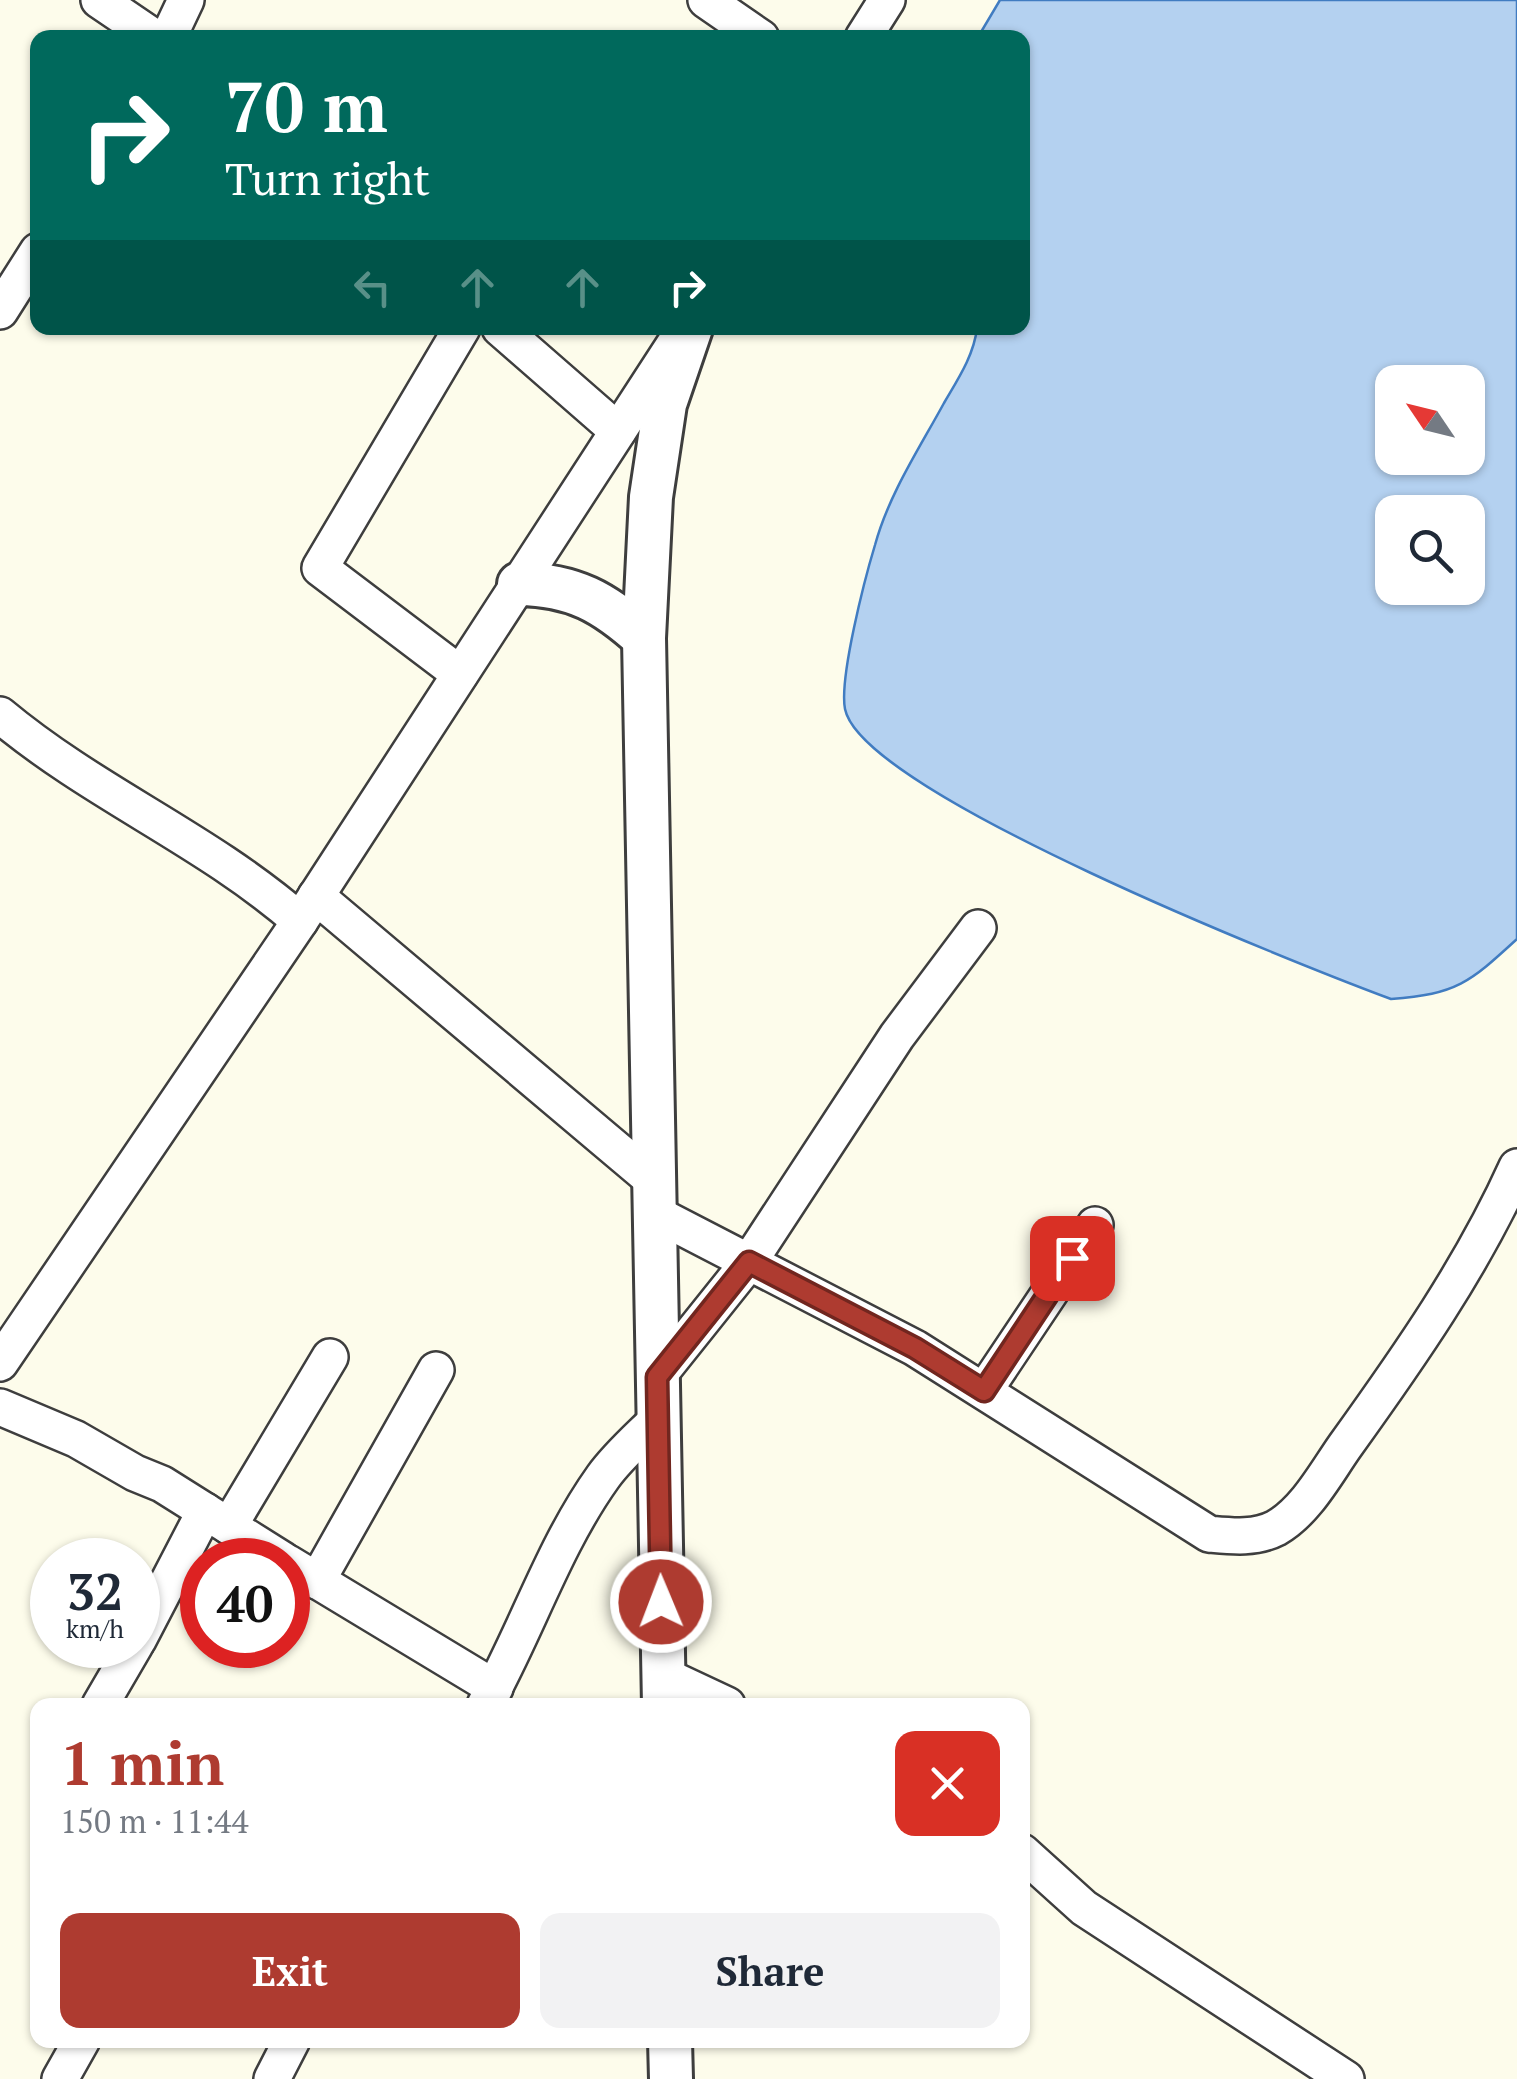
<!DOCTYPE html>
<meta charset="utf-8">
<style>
body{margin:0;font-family:"PT Serif",serif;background:#f2f2f3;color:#1f2937;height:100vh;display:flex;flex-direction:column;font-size:38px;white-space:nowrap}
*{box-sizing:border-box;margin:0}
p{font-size:32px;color:#747a83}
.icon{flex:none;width:55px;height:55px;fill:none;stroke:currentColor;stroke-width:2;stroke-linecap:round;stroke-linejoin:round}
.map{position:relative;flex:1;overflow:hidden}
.details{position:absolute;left:30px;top:1698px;width:1000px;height:350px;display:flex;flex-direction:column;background:#fff;border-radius:20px;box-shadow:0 2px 8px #0004}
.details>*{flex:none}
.guide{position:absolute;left:30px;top:30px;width:1000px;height:305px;border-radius:20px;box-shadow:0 2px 8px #0004;background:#00695c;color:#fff;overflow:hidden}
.needle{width:65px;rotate:305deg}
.fabs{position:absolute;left:1375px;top:365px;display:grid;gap:20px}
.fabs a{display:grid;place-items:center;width:110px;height:110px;border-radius:20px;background:#fff;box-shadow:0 2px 8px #0004;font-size:50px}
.speed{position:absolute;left:30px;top:1538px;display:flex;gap:20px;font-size:50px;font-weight:700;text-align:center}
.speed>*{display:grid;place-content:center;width:130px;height:130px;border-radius:50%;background:#fff;box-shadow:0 2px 8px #0004;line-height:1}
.speed small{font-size:25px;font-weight:400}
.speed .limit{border:15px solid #d22;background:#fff;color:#111}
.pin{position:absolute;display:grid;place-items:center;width:85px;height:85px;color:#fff;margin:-42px;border-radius:20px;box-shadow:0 5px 15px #0006}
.me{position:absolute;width:110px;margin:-55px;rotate:359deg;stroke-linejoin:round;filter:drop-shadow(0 0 8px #0008)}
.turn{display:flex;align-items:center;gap:35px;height:210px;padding:0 30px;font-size:45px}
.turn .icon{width:130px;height:130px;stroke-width:2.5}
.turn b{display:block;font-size:70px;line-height:85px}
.lanes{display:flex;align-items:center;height:95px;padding:0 30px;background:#0003;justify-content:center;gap:50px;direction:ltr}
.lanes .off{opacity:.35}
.round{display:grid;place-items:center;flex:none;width:105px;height:105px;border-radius:20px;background:#f2f2f3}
.headline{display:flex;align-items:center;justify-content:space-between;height:170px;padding:0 30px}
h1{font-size:60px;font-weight:800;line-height:75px;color:#ae3b30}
.action{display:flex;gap:20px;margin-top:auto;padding:20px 30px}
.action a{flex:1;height:115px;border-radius:20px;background:#ae3b30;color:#fff;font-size:40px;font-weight:800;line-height:115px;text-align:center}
.action a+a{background:#f2f2f3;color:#1f2937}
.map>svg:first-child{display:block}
.water{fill:#b4d1f0;stroke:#417cc1;stroke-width:2.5;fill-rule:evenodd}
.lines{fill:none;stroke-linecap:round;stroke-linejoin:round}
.minor-casing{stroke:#3e3e3e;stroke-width:40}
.tertiary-casing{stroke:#3e3e3e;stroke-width:48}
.minor{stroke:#fff;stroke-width:35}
.tertiary{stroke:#fff;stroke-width:42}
.route-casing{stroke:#71261f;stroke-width:25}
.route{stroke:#ae3b30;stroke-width:18}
</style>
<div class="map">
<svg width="1517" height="2079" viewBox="0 0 1517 2079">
<rect width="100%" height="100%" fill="#fdfceb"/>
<!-- water -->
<path class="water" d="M 1000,0 L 1517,0 L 1517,939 C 1469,983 1457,994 1391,999 C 1300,965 862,793 845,709 C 839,678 865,578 875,545 C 889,494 919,449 944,403 C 958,379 974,355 977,328 L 1022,328 L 1022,38 L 978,37 ZM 1392,382 L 1468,382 L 1468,458 L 1392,458 ZM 1392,512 L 1468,512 L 1468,588 L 1392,588 Z"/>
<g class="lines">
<!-- minor casing -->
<g class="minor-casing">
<g id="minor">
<path d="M 99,0 L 155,38"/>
<path d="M 706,0 L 761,38"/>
<path d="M 168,38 L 186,0"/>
<path d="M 863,38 L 887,0"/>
<path d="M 0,311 L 38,251"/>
<path d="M 500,328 L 618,431"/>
<path d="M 460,674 L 320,568 L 462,328"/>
<path d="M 0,715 C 96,795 206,839 300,921"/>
<path d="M 316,896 L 655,1182"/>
<path d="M 656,1214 L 915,1348 L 1209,1534 C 1231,1536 1255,1539 1276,1528 C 1306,1511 1326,1473 1345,1446 C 1409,1357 1472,1267 1517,1167"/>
<path d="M 0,1363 L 300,921 L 676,342"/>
<path d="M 657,1377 L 749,1262 L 897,1036 L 978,928"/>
<path d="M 984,1391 L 1095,1225"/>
<path d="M 0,1407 L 76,1439 L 135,1473 L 162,1484 L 283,1560"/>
<path d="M 229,1526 L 330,1357"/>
<path d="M 288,1563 L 495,1688"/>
<path d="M 317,1581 L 436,1370"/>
<path d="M 138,1640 L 205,1511"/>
<path d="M 663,1675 L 727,1705"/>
<path d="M 100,1705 L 135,1645"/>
<path d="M 485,1705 C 527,1630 553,1547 603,1477 C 618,1456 639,1438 657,1420"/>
<path d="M 1022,1852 L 1084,1908 L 1346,2079"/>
<path d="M 60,2079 L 82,2040"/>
<path d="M 272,2079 L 292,2040"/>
</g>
</g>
<!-- tertiary casing -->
<g class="tertiary-casing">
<g id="tertiary">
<path d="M 519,584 C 574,585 604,602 644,638"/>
<path d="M 664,1705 L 644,638 L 651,497 L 665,404 L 691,328"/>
<path d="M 670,2040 L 671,2079"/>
</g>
</g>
<!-- minor -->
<use href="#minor" class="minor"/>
<!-- tertiary -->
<use href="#tertiary" class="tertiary"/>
</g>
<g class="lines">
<!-- route casing -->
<g class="route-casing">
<path id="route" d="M 661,1602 L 657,1377 L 749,1262 L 915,1348 L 984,1391 L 1072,1258"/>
</g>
<!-- route -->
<use href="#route" class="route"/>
</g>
</svg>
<div class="fabs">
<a><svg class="needle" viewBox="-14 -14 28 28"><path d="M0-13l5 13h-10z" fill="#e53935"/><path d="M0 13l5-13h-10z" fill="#747a83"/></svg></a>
<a><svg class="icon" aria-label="search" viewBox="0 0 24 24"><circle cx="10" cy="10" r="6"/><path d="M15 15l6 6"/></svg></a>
</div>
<div class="speed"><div>32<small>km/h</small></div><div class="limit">40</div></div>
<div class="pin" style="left:1072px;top:1258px;background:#d93025"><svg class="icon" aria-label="arrive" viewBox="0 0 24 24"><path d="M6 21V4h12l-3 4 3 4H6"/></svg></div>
<svg class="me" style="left:661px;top:1602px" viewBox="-20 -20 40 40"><circle r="17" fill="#ae3b30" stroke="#fff" stroke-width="3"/><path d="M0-11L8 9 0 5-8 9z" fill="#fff"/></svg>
<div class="guide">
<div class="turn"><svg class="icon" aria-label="right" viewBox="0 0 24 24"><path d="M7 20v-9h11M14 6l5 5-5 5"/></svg><div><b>70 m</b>Turn right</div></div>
<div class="lanes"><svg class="icon off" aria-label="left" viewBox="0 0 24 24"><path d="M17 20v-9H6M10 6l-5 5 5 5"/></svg><svg class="icon off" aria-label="ahead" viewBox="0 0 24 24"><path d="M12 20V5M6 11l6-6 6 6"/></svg><svg class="icon off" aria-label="ahead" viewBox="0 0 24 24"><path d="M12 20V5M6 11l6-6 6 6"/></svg><svg class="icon" aria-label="right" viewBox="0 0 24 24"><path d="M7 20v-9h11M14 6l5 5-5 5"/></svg></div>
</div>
<section class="details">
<div class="headline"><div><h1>1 min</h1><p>150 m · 11:44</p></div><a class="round" style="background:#d93025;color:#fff"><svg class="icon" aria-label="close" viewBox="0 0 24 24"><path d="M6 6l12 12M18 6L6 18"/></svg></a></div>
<div class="action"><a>Exit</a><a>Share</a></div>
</section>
</div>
